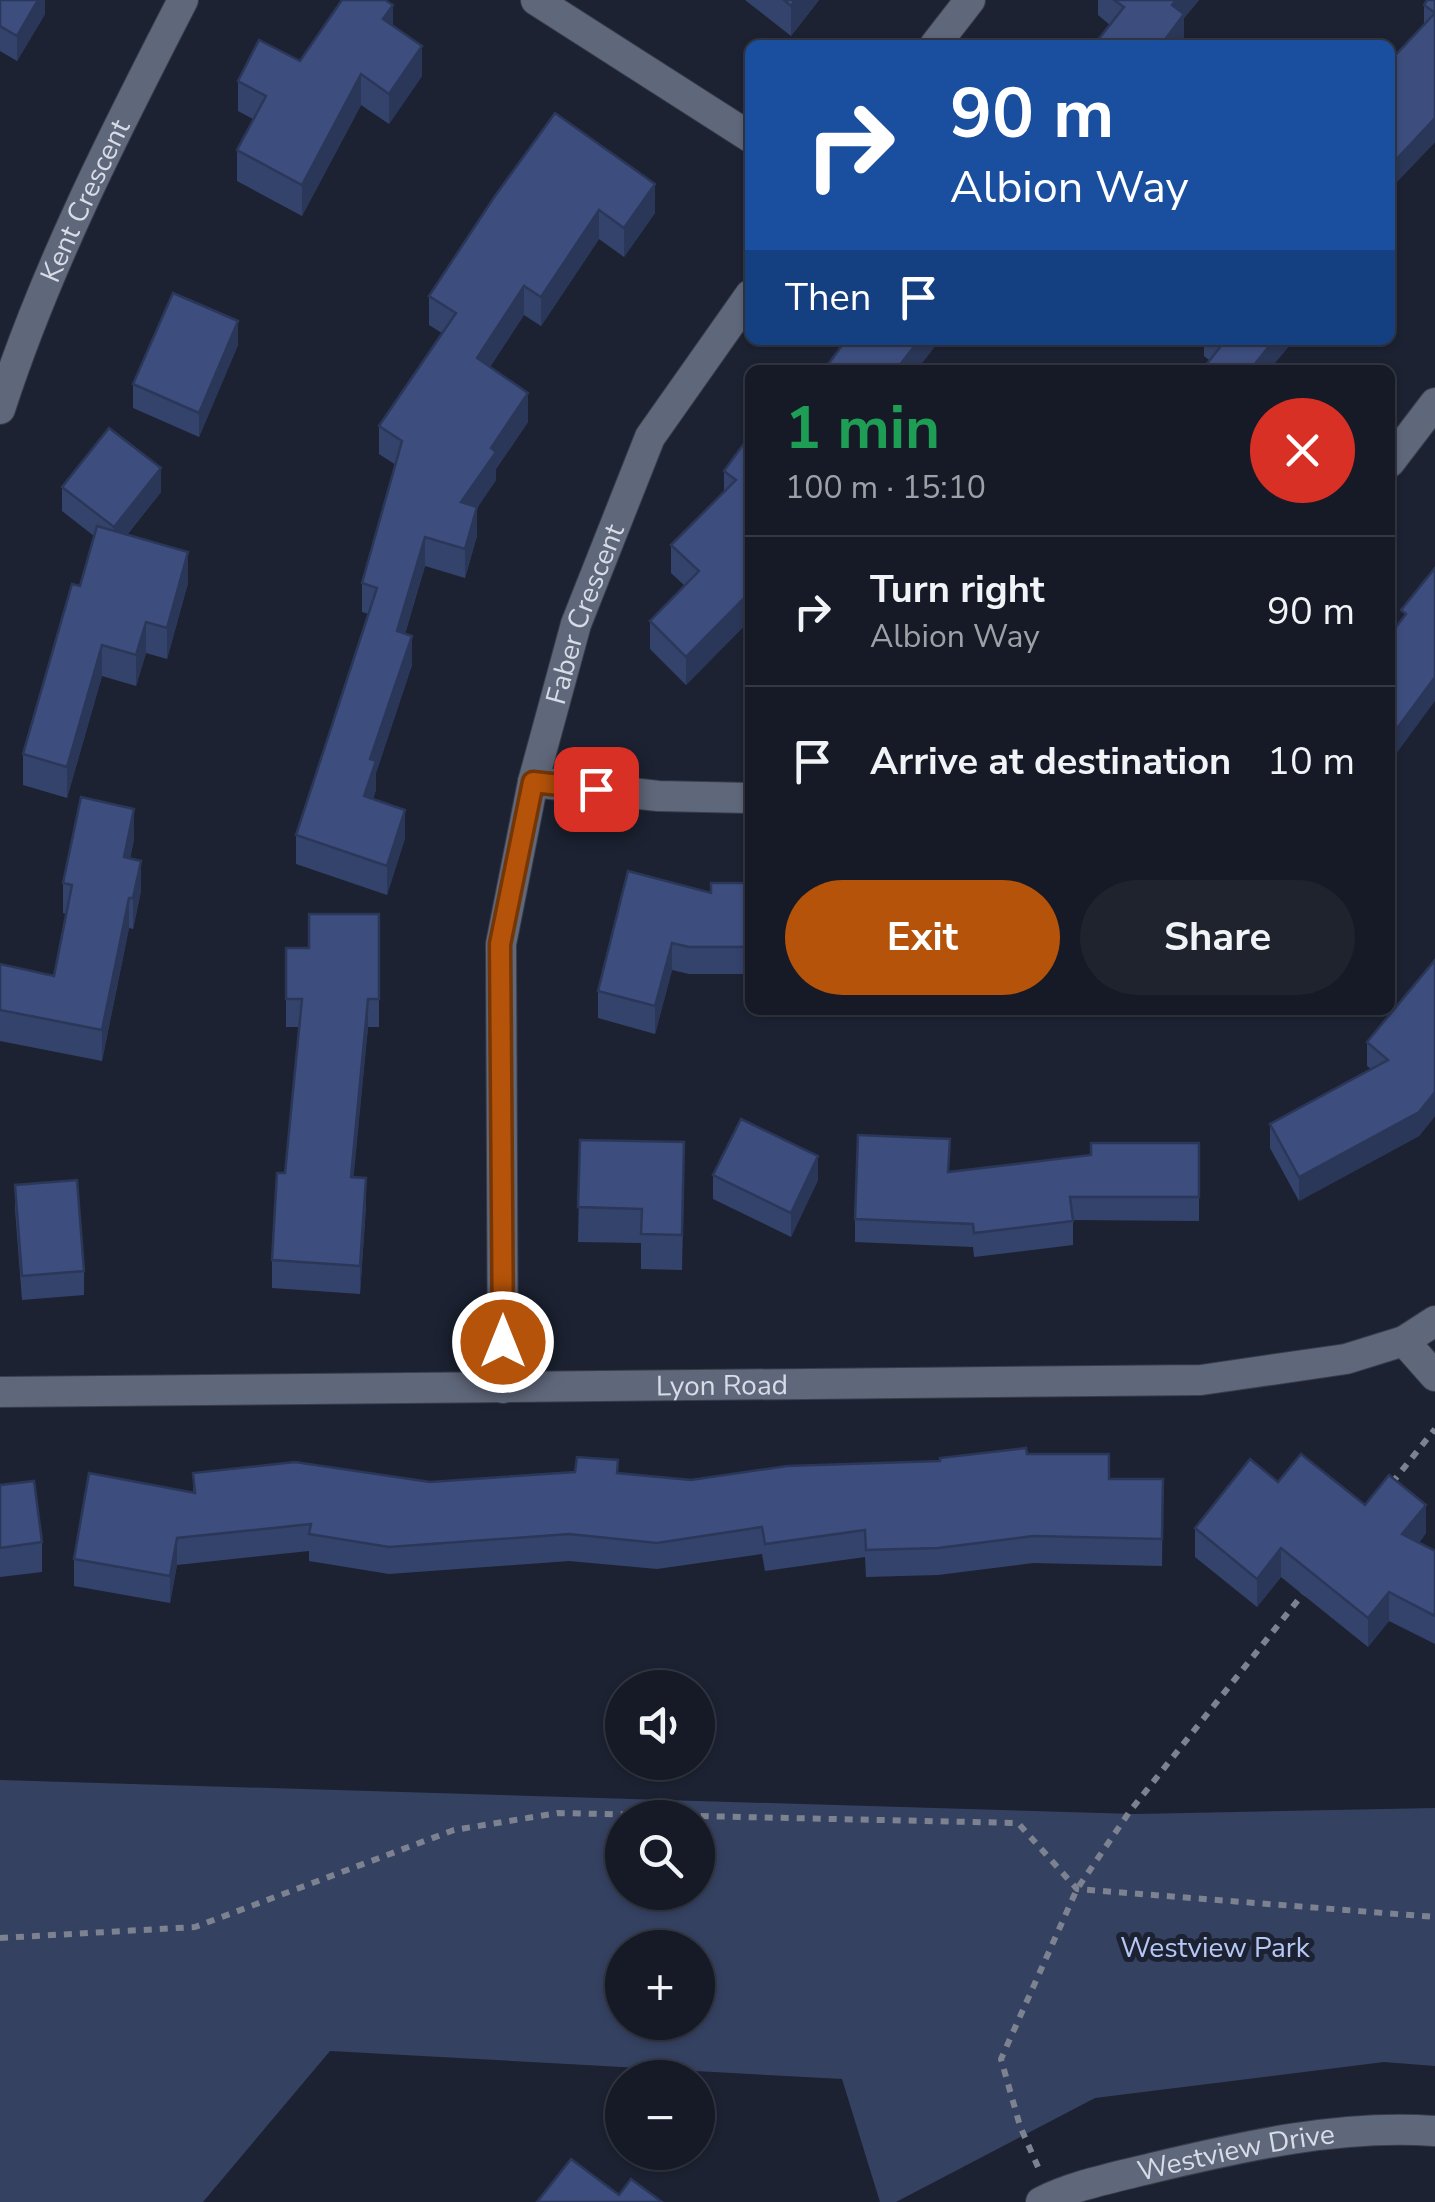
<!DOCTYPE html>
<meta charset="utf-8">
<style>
body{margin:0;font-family:"Nunito Sans",sans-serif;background:#1e232e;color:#f1f3f6;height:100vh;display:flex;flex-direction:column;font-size:38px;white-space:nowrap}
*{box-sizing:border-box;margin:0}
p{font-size:32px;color:#9da1a7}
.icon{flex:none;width:55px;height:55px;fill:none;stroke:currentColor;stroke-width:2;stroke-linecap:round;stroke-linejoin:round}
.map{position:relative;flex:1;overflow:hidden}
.details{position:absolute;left:745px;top:365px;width:650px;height:650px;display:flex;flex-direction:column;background:#151a26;border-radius:15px;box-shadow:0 2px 8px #0004,0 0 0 2px #343843}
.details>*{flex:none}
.hud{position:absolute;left:745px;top:40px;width:650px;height:305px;border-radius:15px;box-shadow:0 2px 8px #0004,0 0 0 2px #343843;background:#1a4fa0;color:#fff;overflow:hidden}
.fabs{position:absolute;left:605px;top:1670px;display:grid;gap:20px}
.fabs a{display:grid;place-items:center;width:110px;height:110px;border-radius:50%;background:#151a26;box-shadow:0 2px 8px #0004,0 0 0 2px #343843;font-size:50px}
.pin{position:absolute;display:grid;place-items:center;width:85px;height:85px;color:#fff;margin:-42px;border-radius:20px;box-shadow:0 5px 15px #0006}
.me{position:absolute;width:110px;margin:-55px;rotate:0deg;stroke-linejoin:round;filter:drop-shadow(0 0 8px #0008)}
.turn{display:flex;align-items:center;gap:35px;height:210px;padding:0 40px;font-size:45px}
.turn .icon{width:130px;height:130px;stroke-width:2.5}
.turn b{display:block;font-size:70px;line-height:85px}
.then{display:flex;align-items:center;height:95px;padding:0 40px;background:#0003;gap:20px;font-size:38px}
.round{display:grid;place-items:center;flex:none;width:105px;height:105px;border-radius:52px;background:#1e232e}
.headline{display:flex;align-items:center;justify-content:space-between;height:170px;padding:0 40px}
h1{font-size:60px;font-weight:700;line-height:75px;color:#1e9e55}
.action{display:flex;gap:20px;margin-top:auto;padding:20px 40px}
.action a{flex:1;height:115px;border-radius:60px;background:#b45309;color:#fff;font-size:40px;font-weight:700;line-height:115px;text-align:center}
.action a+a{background:#1e232e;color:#f1f3f6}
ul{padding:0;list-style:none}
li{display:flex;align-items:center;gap:30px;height:150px;padding:0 40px;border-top:2px solid #343843}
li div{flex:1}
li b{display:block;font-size:38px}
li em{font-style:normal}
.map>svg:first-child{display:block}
.green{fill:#354161;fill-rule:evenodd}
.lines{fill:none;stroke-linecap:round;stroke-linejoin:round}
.minor-casing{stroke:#393d4a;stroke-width:32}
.path{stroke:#7d8290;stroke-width:6;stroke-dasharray:8 8;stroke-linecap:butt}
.minor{stroke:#5f677a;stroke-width:30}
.wall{fill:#34436c}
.shaded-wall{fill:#2b3758}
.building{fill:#3d4e7e;stroke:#2b3758;stroke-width:2.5}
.route-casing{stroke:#753606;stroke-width:25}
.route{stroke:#b45309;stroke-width:18}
.labels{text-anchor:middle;stroke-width:10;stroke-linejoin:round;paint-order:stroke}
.street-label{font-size:28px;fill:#d7dce7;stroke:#1c2232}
.park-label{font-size:28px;fill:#b5c7f5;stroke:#1c2232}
</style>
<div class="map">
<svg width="1435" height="2202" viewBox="0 0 1435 2202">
<rect width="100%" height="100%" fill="#1c2232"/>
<!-- green -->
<path class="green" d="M 0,1780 L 1135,1814 L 1435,1808 L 1435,2066 L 1384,2062 L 1095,2098 L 896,2202 L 880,2202 L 842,2079 L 330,2051 L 203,2202 L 0,2202 ZM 622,1818 L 698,1818 L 698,1892 L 622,1892 ZM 622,1948 L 698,1948 L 698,2022 L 622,2022 Z"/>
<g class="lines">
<!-- minor casing -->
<g class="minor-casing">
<g id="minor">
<path d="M 536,0 L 750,137"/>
<path d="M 935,45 L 970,0"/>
<path id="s1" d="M 0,409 C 46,267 115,132 183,0"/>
<path d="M 1390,462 L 1435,403"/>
<path d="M 533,782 L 658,796 L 750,798"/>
<path d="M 1404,1341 L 1435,1376"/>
<path id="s2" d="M 503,1388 L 501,944 L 533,782 L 576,624 L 650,437 L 750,295"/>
<path id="s3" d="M 0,1392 L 1201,1380 L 1346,1359 L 1404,1341 L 1435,1321"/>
<path id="s4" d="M 1041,2202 C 1074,2185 1116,2177 1152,2168 C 1244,2146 1341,2124 1435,2131"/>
</g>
</g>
<!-- path -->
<g class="path">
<path d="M 1392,1483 L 1435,1429"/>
<path d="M 0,1938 L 195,1927 L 454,1830 L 558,1813 L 1018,1823 L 1077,1889 L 1435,1917"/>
<path d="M 1038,2167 L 1020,2126 L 1001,2059 L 1077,1889 L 1130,1811 L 1306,1590"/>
</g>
<!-- minor -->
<use href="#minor" class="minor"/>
</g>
<!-- wall -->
<g class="wall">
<path d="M 0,0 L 45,0 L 45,14 L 17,61 L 0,51 Z"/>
<path d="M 745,0 L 819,0 L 791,36 Z"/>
<path d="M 1098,0 L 1199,0 L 1184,18 L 1184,42 L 1110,25 L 1098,15 Z"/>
<path d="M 1435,0 L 1435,142 L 1390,189 L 1424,25 L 1424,5 Z"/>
<path d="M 393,25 L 422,76 L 389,124 L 361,105 L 302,216 L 237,181 L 237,150 L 253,119 L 238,111 L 238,81 L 300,61 Z"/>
<path d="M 495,196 L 655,213 L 624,257 L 599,239 L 541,326 L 524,315 L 490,367 L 528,422 L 496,469 L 496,480 L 477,508 L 477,536 L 465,578 L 425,566 L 405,634 L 412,665 L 376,773 L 376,790 L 373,799 L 405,838 L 387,895 L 296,864 L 296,835 L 369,614 L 362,612 L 362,583 L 396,465 L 379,454 L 379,426 L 442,333 L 429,325 L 429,296 Z"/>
<path d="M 1204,340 L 1294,340 L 1269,370 L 1202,370 L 1209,360 L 1204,356 Z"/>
<path d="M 238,345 L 199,437 L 133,408 L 133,384 Z"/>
<path d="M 750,435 L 750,622 L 749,621 L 686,685 L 650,649 L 650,621 L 685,586 L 671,573 L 671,545 L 724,492 L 724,471 Z"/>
<path d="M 62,487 L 161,492 L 127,535 L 188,583 L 167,659 L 146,653 L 136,686 L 102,676 L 67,798 L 23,785 L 23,754 L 80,586 L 94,536 L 62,511 Z"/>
<path d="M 134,839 L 130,859 L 141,891 L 133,929 L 129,928 L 102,1061 L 0,1041 L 0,964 L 54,976 L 66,914 L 63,913 L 63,883 Z"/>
<path d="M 750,883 L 750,974 L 689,974 L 672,970 L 655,1034 L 598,1018 L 598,991 L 711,893 Z"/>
<path d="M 379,914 L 379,1027 L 368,1027 L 353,1178 L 366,1206 L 360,1294 L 272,1288 L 272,1260 L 285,1173 L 299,1027 L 286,1027 L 286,948 L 309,948 Z"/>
<path d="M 1435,960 L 1435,1116 L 1419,1136 L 1299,1201 L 1270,1148 L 1270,1124 L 1371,1069 L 1367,1066 L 1367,1042 Z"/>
<path d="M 580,1140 L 684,1177 L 682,1270 L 641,1269 L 641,1243 L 578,1242 Z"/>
<path d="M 1199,1143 L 1199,1221 L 1073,1220 L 1073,1245 L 974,1257 L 973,1247 L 855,1242 L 855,1219 L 949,1172 Z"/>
<path d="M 713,1175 L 818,1180 L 791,1237 L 713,1199 Z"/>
<path d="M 15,1185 L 84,1271 L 84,1295 L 22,1300 L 15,1209 Z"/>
<path d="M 1027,1454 L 1109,1479 L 1163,1479 L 1162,1566 L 1033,1563 L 938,1575 L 866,1577 L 865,1557 L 765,1571 L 762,1554 L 657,1569 L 569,1561 L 389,1574 L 309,1561 L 309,1551 L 177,1565 L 170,1603 L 74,1586 L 74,1559 L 193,1493 L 193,1473 L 430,1482 L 618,1473 L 691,1480 Z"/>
<path d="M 1278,1482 L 1365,1505 L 1426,1533 L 1419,1543 L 1435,1551 L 1435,1644 L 1389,1621 L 1368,1647 L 1281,1577 L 1257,1607 L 1195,1557 L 1195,1528 Z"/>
<path d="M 0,1485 L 42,1542 L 42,1572 L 0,1577 Z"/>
</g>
<!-- shaded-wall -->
<g class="shaded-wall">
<path d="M 38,0 L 45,0 L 45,14 L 17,61 L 17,36 Z"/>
<path d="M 795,0 L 819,0 L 791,36 L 791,6 Z"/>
<path d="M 1176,0 L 1199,0 L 1184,18 L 1184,42 L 1182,45 L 1161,45 L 1172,5 Z"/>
<path d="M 393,5 L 393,36 L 383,19 Z"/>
<path d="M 422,46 L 422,76 L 389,124 L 389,94 Z"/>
<path d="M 361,74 L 361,105 L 302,216 L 302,185 Z"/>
<path d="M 1435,118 L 1435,142 L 1390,189 L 1390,206 L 1390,166 Z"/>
<path d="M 655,184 L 655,213 L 624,257 L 624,228 Z"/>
<path d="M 599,210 L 599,239 L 541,326 L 541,297 Z"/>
<path d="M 524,286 L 524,315 L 477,386 L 477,358 Z"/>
<path d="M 238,321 L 238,345 L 199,437 L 199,413 Z"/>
<path d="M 919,340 L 940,340 L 917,370 L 896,370 Z"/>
<path d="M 1274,340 L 1294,340 L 1269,370 L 1250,370 Z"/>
<path d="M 528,393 L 528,422 L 496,469 L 496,480 L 477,508 L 477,536 L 465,578 L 465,549 L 461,502 L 491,448 Z"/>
<path d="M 161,468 L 161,492 L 114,551 L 114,527 Z"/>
<path d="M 425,537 L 425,566 L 397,660 L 397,631 Z"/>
<path d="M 188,552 L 188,583 L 167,659 L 167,628 Z"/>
<path d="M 749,593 L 749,621 L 686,685 L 686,657 Z"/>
<path d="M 146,622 L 146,653 L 136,686 L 136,655 Z"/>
<path d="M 412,636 L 412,665 L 376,773 L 376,790 L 364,824 L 364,796 L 370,759 Z"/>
<path d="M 102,645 L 102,676 L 67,798 L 67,767 Z"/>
<path d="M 1435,677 L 1435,701 L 1390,762 L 1390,738 Z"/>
<path d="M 134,809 L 134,839 L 124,888 L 124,857 Z"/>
<path d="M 405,810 L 405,838 L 387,895 L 387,866 Z"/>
<path d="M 141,861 L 141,891 L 133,929 L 133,898 Z"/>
<path d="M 129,898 L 129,928 L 102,1061 L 102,1030 Z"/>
<path d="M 672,943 L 672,970 L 655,1034 L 655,1006 Z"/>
<path d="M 368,999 L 368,1027 L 351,1205 L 351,1177 Z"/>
<path d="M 1435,1092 L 1435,1116 L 1419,1136 L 1299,1201 L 1299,1177 Z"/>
<path d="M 818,1156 L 818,1180 L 791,1237 L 791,1213 Z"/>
<path d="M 366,1178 L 366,1206 L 360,1294 L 360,1266 Z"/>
<path d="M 1426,1505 L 1426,1533 L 1402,1563 L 1402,1534 Z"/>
<path d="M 177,1538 L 177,1565 L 170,1603 L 170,1576 Z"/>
<path d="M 1281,1548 L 1281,1577 L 1257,1607 L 1257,1579 Z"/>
<path d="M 1389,1592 L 1389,1621 L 1368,1647 L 1368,1618 Z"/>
</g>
<!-- building -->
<g class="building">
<path d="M 0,0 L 38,0 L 17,36 L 0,26 Z"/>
<path d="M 342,0 L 385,0 L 393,5 L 383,19 L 422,46 L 389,94 L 361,74 L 302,185 L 237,150 L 266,96 L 238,81 L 259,40 L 300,61 Z"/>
<path d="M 784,0 L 795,0 L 791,6 Z"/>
<path d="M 1114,0 L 1176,0 L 1172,5 L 1184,14 L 1161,45 L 1094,45 L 1124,7 Z"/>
<path d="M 1427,0 L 1435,0 L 1435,118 L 1390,166 L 1390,61 L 1435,13 L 1424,5 Z"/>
<path d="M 555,113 L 655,184 L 624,228 L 599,210 L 541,297 L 524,286 L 477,358 L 528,393 L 491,448 L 496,452 L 461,502 L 477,507 L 465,549 L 425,537 L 397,631 L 412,636 L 370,759 L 376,761 L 364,796 L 405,810 L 387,866 L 296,835 L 377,588 L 362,583 L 402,441 L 379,426 L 456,313 L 429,296 L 495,196 Z"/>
<path d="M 173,293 L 238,321 L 199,413 L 133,384 Z"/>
<path d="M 846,340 L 919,340 L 896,370 L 824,370 Z"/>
<path d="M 1214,340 L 1274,340 L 1250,370 L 1202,370 L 1221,346 Z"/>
<path d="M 109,428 L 161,468 L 114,527 L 62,487 Z"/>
<path d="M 750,435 L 750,594 L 749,593 L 686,657 L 650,621 L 699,571 L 671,545 L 736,480 L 724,471 Z"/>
<path d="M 97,526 L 188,552 L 167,628 L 146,622 L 136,655 L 102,645 L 67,767 L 23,754 L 72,584 L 80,586 Z"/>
<path d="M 1435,568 L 1435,677 L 1390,738 L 1390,635 L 1406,614 L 1401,610 Z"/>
<path d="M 81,797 L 134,809 L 124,857 L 141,861 L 133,898 L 129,898 L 102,1030 L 0,1010 L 0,964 L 54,976 L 72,885 L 63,883 Z"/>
<path d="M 628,871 L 711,893 L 711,883 L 750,883 L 750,947 L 689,947 L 672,943 L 655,1006 L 598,991 Z"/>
<path d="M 309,914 L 379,914 L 379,999 L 368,999 L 351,1177 L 366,1178 L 360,1266 L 272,1260 L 277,1173 L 285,1173 L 302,999 L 286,999 L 286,948 L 309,948 Z"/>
<path d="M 1435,960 L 1435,1092 L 1419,1112 L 1299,1177 L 1270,1124 L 1388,1060 L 1367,1042 Z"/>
<path d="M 741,1119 L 818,1156 L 791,1213 L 713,1175 Z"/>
<path d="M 858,1135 L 950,1139 L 948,1172 L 1091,1155 L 1091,1143 L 1199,1143 L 1199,1197 L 1070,1197 L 1073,1221 L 974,1233 L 973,1224 L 855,1219 Z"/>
<path d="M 580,1140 L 684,1142 L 682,1235 L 641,1234 L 642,1209 L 578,1207 Z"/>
<path d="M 77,1180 L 84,1271 L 22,1276 L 15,1185 Z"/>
<path d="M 1026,1448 L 1027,1454 L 1109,1454 L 1109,1479 L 1163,1479 L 1162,1539 L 1033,1536 L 938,1548 L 866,1550 L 865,1530 L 765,1544 L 762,1527 L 657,1543 L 569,1534 L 389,1547 L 309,1534 L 311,1524 L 177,1538 L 170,1576 L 74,1559 L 89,1473 L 195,1493 L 193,1473 L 295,1462 L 430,1482 L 575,1472 L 577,1457 L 618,1460 L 617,1473 L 691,1480 L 787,1466 L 940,1461 L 940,1458 Z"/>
<path d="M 1301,1454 L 1365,1505 L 1389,1475 L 1426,1505 L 1402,1534 L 1435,1551 L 1435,1616 L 1389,1592 L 1368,1618 L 1281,1548 L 1257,1579 L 1195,1528 L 1250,1459 L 1278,1482 Z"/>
<path d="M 34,1481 L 42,1542 L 0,1548 L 0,1485 Z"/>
<path d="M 571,2159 L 619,2195 L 631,2179 L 662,2202 L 537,2202 Z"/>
</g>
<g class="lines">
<!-- route casing -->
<g class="route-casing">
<path id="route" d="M 503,1342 L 500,944 L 533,782 L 596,789"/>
</g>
<!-- route -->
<use href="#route" class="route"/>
</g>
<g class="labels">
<!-- street labels -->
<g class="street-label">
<text dy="10" stroke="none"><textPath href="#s1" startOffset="225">Kent Crescent</textPath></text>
<text dy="10" stroke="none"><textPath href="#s2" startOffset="785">Faber Crescent</textPath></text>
<text dy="10" stroke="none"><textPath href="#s3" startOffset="722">Lyon Road</textPath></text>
<text dy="10" stroke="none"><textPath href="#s4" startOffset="202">Westview Drive</textPath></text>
</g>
<!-- park labels -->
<g class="park-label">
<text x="1215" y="1957">Westview Park</text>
</g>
</g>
</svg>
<div class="fabs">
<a><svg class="icon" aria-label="sound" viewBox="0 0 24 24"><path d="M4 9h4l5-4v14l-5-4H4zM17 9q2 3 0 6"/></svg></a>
<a><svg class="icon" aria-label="search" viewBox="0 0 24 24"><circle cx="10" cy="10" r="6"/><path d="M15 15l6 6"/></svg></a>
<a>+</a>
<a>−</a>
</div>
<div class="pin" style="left:596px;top:789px;background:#d93025"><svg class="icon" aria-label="arrive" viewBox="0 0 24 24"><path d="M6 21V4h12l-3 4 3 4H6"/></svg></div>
<svg class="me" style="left:503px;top:1342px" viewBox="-20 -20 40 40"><circle r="17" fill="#b45309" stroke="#fff" stroke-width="3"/><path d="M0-11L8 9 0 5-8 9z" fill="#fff"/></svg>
<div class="hud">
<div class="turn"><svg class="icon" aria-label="right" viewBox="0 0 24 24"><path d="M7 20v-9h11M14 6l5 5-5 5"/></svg><div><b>90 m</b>Albion Way</div></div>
<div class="then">Then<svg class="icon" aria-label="arrive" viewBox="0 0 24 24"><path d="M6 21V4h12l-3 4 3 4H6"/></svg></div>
</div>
<section class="details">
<div class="headline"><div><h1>1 min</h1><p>100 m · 15:10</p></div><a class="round" style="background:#d93025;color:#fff"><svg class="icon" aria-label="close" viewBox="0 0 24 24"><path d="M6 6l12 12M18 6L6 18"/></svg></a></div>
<ul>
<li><svg class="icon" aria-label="right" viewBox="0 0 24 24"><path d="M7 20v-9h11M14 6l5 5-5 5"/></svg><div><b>Turn right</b><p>Albion Way</p></div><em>90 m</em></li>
<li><svg class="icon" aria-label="arrive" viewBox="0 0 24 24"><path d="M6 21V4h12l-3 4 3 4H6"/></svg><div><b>Arrive at destination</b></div><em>10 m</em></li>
</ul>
<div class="action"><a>Exit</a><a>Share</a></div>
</section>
</div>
